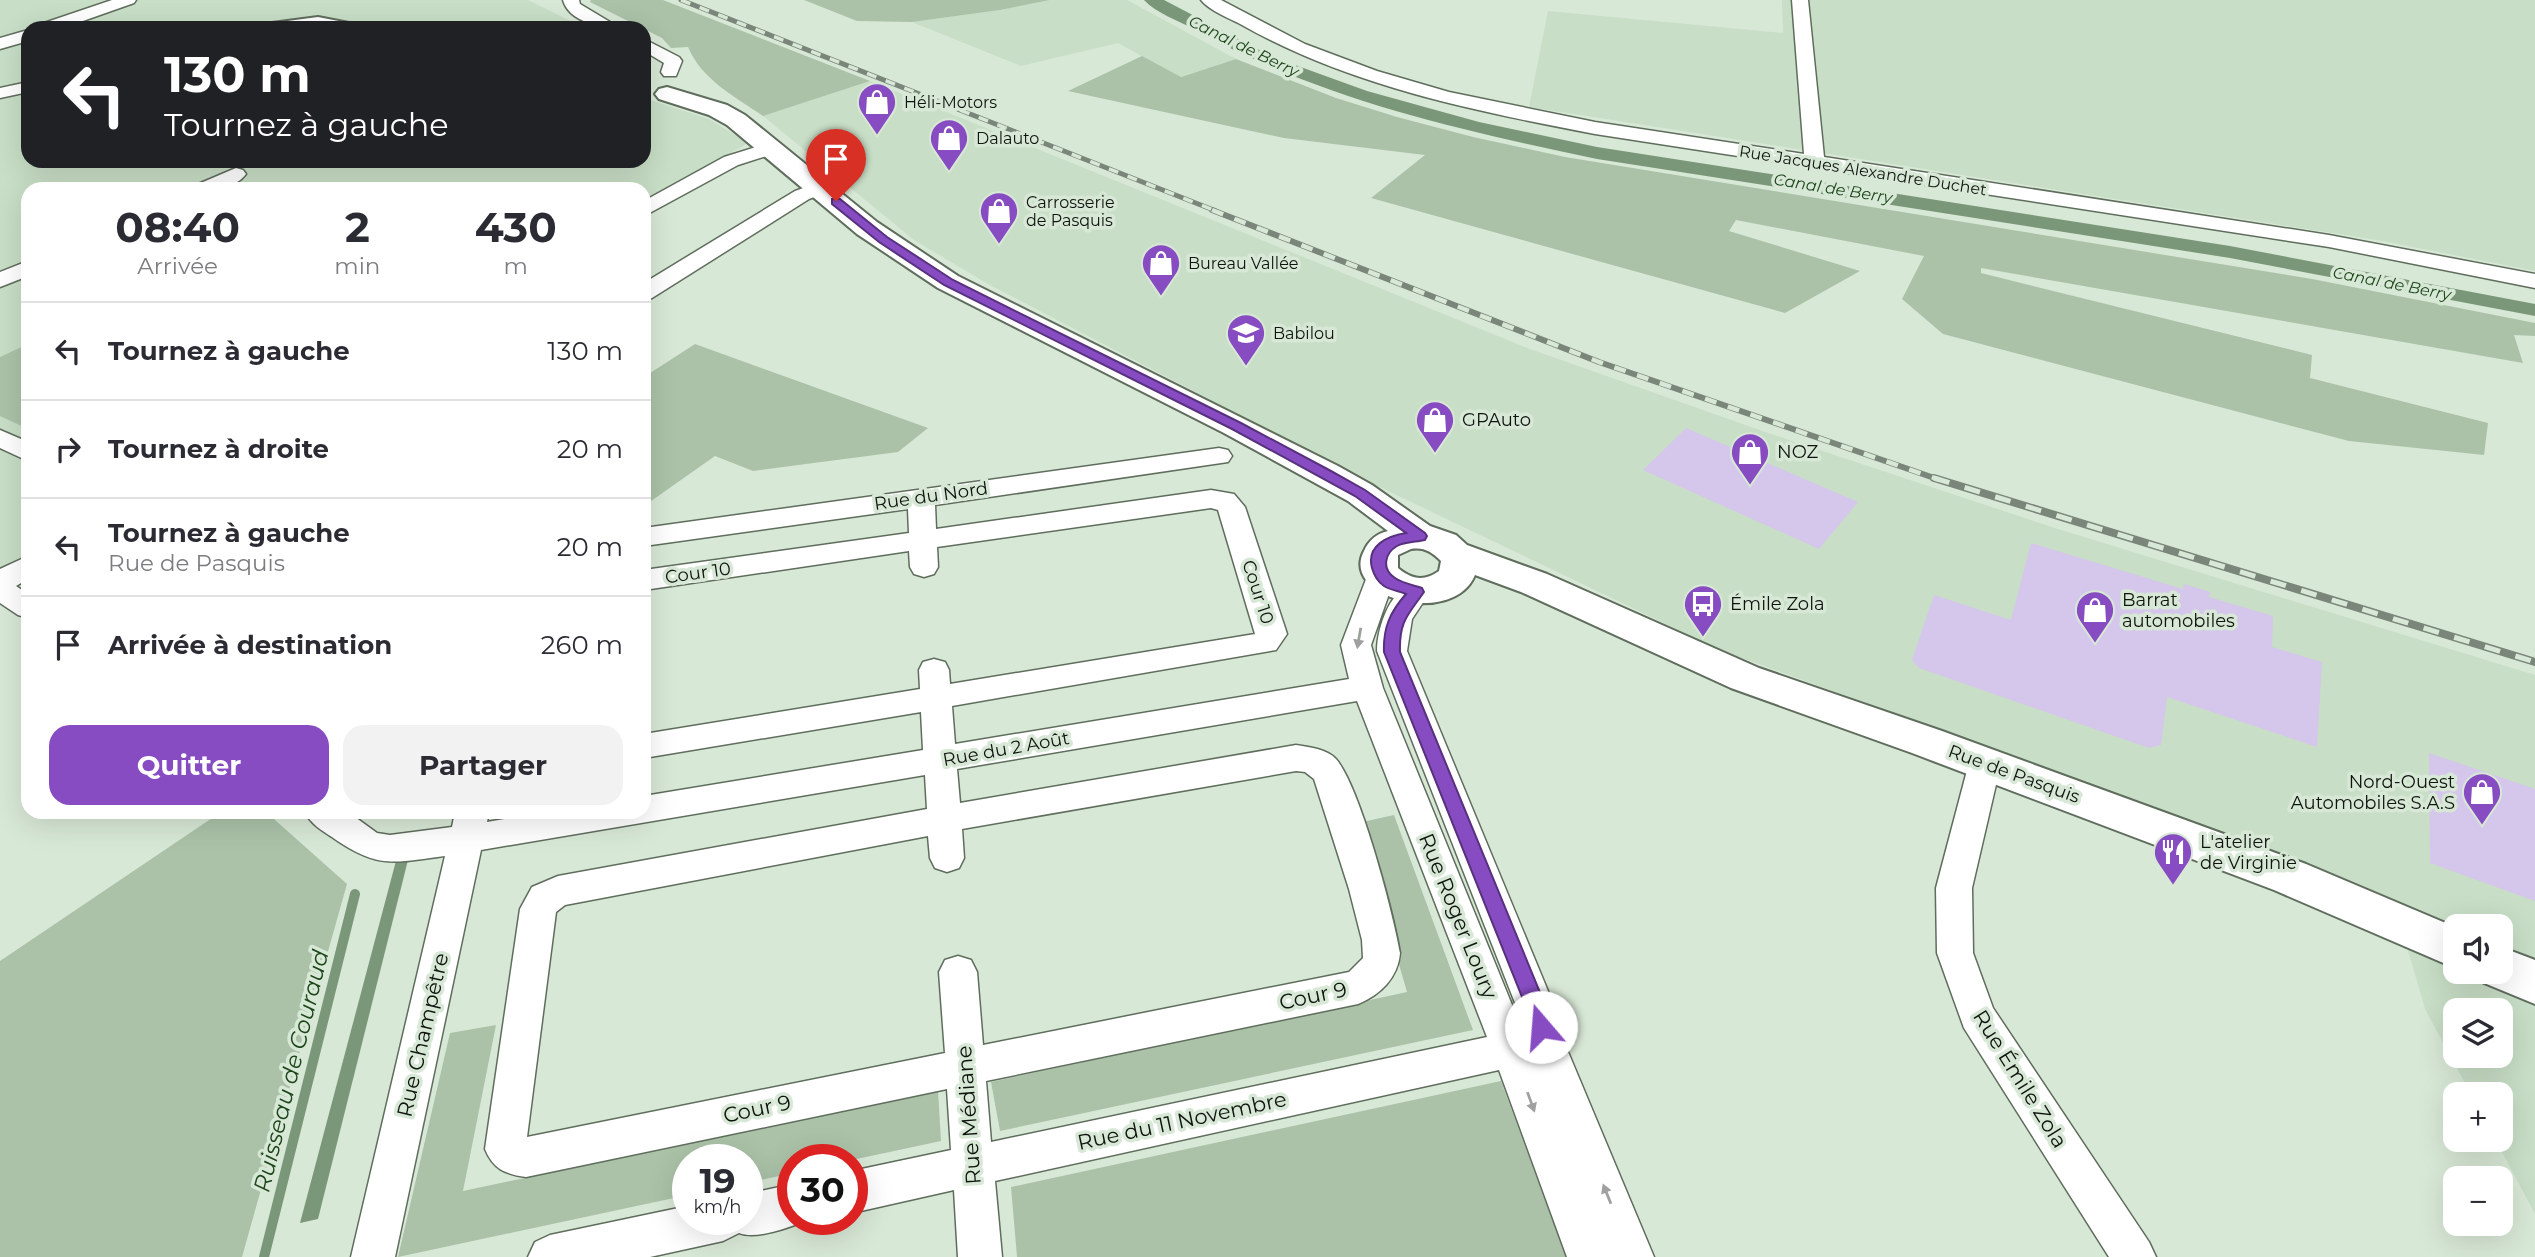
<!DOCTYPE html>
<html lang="fr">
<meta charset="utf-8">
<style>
body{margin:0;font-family:Montserrat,sans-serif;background:#f2f2f3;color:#2b2b33;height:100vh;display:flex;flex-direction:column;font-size:26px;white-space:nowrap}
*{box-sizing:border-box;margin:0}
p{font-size:23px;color:#7c7c81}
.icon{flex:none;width:38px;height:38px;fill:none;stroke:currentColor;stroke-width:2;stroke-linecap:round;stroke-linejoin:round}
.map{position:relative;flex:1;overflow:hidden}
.panel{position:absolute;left:21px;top:182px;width:630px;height:637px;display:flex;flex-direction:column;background:#fff;border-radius:21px;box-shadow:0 7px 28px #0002}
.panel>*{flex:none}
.hud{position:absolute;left:21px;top:21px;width:630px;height:147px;border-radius:21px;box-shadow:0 7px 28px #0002;background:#202124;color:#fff;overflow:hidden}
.tools{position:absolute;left:2443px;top:914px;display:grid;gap:14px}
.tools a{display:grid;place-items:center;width:70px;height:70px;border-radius:14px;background:#fff;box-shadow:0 7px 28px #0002;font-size:35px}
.speed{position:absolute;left:672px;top:1144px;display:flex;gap:14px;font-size:35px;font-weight:700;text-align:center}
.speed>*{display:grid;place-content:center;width:91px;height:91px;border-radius:50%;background:#fff;box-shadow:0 7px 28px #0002;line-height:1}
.speed small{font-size:18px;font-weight:400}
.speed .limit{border:10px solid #d22;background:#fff;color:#111}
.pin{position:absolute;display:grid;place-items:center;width:60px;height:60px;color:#fff;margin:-72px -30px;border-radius:50% 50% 50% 0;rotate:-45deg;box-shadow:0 0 7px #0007}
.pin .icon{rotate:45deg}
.me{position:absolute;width:77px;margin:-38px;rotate:342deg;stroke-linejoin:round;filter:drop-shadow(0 0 5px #0008)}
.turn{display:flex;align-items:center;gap:24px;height:147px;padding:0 28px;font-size:32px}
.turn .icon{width:91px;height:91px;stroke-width:2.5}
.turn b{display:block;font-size:49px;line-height:60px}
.eta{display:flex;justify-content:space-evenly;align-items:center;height:119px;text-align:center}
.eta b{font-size:42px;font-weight:700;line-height:49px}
.primary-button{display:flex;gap:14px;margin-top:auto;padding:14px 28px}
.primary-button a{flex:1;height:80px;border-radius:21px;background:#874cc2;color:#fff;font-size:28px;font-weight:700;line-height:80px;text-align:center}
.primary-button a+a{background:#f2f2f3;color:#2b2b33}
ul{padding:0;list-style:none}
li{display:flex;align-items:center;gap:21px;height:98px;padding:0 28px;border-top:2px solid #e1e1e2}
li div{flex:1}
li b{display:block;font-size:26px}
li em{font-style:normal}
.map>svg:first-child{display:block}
.built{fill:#c8dec6;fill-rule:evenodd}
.green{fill:#abc2a8}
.water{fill:#7b9779}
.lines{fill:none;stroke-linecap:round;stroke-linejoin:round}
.stream{stroke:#7b9779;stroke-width:10}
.canal{fill:#7b9779;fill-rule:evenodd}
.building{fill:#d5c6eb}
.minor-casing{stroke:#5f6d5d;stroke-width:3}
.major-casing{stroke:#5f6d5d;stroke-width:4}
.minor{fill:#fff;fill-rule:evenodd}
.major{fill:#fff;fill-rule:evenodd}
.rail-far2-casing{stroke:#7b867a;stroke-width:5}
.rail-far1-casing{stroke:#7b867a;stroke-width:6}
.rail-casing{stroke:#7b867a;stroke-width:8}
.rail-far2{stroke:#d8e8d6;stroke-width:3.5;stroke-dasharray:10;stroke-linecap:butt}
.rail-far1{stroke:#d8e8d6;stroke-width:4.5;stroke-dasharray:12;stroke-linecap:butt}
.rail{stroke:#d8e8d6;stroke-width:5;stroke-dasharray:16;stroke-linecap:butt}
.oneway{fill:#9fa19f}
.route{fill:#874cc2;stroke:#58317e;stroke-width:2}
.labels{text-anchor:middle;stroke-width:7;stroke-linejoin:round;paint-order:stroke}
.far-water-label{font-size:16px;font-style:italic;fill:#1c451a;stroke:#d8e8d6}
.far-poi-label{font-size:16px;fill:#0f140e;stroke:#d8e8d6;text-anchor:start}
.far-street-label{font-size:16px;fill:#0f140e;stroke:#d8e8d6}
.poi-label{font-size:18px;fill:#0f140e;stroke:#d8e8d6;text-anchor:start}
.street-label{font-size:18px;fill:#0f140e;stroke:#d8e8d6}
.near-street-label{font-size:21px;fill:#0f140e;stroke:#d8e8d6}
.near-water-label{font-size:23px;font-style:italic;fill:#1c451a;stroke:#d8e8d6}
</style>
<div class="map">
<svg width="2535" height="1257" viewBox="0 0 2535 1257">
<rect width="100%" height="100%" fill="#d8e8d6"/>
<!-- built -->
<g class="built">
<path d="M 0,0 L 528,0 L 585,28 L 28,28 L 28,161 L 644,161 L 644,98 L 709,119 L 748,143 L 644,203 L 644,189 L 28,189 L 28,554 L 0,570 Z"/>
<path d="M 1050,0 L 1127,0 L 1236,59 L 1180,77 L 1118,43 L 1021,66 L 912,22 L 1000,10 Z"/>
<path d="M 1782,0 L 2535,0 L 2535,271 L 2377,240 L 1529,107 L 1548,11 L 1783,33 Z"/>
<path d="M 870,81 L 1530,349 L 1771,434 L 2058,529 L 2535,675 L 2535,1214 L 2495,1139 L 2501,1139 L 2501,1094 L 2471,1094 L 2425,1009 L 2395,906 L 2015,757 L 1720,650 L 1359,477 L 988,284 L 914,240 L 763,116 ZM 2455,926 L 2501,926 L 2501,971 L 2455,971 ZM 2455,1010 L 2501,1010 L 2501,1055 L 2455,1055 Z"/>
</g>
<!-- green -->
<g class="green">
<path d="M 591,0 L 663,0 L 870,81 L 763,116 C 734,96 702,80 688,47 L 671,48 L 662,38 L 590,2 Z"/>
<path d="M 804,0 L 1050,0 L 1000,10 L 912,22 L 857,21 Z"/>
<path d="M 1142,56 L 1181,77 L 1236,59 L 1336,98 L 1397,117 L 1473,137 L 1565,157 L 2312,279 L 2535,323 L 2535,336 L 2514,335 L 2523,363 L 1981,268 L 1981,273 L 2312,355 L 2310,378 L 2488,423 L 2484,455 L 2349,441 L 1943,334 L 1902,299 L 1924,256 L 1736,220 L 1729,231 L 1860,271 L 1785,313 L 1371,198 L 1425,155 L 1284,138 L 1068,91 Z"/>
<path d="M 28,344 L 28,429 L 0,416 L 0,357 Z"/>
<path d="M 695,344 L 928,428 L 898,452 L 753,471 L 715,456 L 644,506 L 644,377 Z"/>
<path d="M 221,812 L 266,812 L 347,884 L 242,1257 L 0,1257 L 0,961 Z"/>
<path d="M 1394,815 L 1473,1030 L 1000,1131 L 991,1082 L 1407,992 L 1358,823 Z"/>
<path d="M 496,1025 L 463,1191 L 938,1091 L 941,1141 L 852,1160 L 793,1160 L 793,1173 L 747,1183 L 747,1160 L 688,1160 L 688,1195 L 398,1257 L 450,1033 Z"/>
<path d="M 1501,1081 L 1566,1257 L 1017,1257 L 1011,1187 Z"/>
</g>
<!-- water -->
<path class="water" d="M 409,856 L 318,1219 L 300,1223 L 397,857 Z"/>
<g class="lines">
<!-- stream -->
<path class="stream" d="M 264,1257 L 355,894"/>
<!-- canal -->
<path class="canal" d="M 1144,0 L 1164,0 L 1273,57 L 1367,91 L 1479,122 L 1597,147 L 2230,246 L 2535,304 L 2535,316 L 2230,258 L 1597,159 C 1458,130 1319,99 1194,29 C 1179,21 1156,13 1144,0 Z"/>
</g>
<!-- building -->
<g class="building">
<path d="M 1686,428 L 1858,502 L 1819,549 L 1643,470 Z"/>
<path d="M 2031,543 L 2183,589 L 2184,584 L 2210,592 L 2209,597 L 2273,616 L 2272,647 L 2322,662 L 2317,747 L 2167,697 L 2161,745 L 2149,748 L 1919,668 L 1912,660 L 1934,595 L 2011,620 Z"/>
<path d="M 2429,753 L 2535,789 L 2535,901 L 2430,863 Z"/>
</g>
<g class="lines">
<!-- minor casing -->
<g class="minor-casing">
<g id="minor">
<path d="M 112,0 L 136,0 L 134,3 L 63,28 L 39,28 L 41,24 Z"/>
<path d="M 563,0 L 579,0 L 580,4 L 620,28 C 601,28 569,22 563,0 Z"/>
<path d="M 1201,0 L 1221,0 L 1305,44 L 1377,71 L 1449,92 L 1595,122 L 1804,154 L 1792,0 L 1808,0 L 1824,157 L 2329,235 L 2535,274 L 2535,288 L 2329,247 L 1595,134 C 1474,111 1350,86 1242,25 C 1229,18 1210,11 1201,0 Z"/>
<path d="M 28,30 L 28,41 L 0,49 L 0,38 Z"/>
<path d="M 644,39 L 679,57 L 682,61 L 676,76 L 664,76 L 661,72 L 664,63 L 644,51 Z"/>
<path d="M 28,82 L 28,92 L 0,98 L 0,88 Z"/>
<path d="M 772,142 L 779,144 L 782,148 L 779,152 L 738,165 L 644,216 L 644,201 L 724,157 Z"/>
<path d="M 236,168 L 243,170 L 246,174 C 234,190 211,189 193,189 L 196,185 Z"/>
<path d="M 820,182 L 827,184 L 830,188 L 827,192 L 809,199 L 652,298 L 644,300 L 644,283 L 795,191 Z"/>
<path d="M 28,261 L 28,276 L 0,287 L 0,272 Z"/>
<path d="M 0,430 L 28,442 L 28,461 L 0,448 Z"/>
<path d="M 1219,448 L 1228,450 L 1232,456 L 1228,462 L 935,505 L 936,529 L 1211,490 L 1234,494 L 1245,507 L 1287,634 L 1276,650 L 952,706 L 955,744 L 1349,679 L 1341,645 L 1368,574 L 1372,567 L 1382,564 L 1392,567 L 1396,574 L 1371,645 L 1383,688 L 1523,1032 L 1517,1008 L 1377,651 C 1377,625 1394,576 1426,585 L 1430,592 L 1412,619 L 1407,651 L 1555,1008 L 1566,1047 L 1654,1257 L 1567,1257 L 1499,1070 L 995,1181 L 1002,1257 L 958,1257 L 954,1190 L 852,1213 L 852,1171 L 951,1150 L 947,1089 L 526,1177 C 505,1174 493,1169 485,1149 L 520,909 L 532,887 L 558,876 L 927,809 L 925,775 L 481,850 L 395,1257 L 351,1257 L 445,856 C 393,863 377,869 332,837 C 321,830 311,824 305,812 L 348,812 L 377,833 L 390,835 L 452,827 L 455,812 L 489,812 L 487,822 L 546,812 L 644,812 L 644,796 L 923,750 L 921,712 L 644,758 L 644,734 L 920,689 L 919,670 L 923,662 L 934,659 L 945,662 L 949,670 L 950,684 L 1255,634 L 1218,510 L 1211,508 L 937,547 L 938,567 L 934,574 L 924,577 L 914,574 L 910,567 L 909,551 L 644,590 L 644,570 L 909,533 L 908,509 L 644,546 L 644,528 ZM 1357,701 L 1487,1037 L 991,1142 L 986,1081 L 1358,1004 C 1380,995 1398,978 1400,953 C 1393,913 1360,787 1336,759 C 1327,749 1309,747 1296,745 L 960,803 L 957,769 ZM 1296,771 L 1305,772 L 1314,779 L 1349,889 L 1362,940 L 1363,958 L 1349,972 L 983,1045 L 977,972 L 971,960 L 958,956 L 945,960 L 939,972 L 945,1053 L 527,1137 L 556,912 L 565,905 L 928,836 L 930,858 L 935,868 L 947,872 L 959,868 L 964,858 L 962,829 Z"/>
<path d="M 28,556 L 28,579 L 16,586 L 28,594 L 28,618 L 18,615 L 0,603 L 0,569 Z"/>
<path d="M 1985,750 L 1997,754 L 2001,763 L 1972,888 L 1973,953 L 1993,1008 L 2149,1242 L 2156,1257 L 2109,1257 L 1964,1028 L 1937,953 L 1936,888 L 1969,763 L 1973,754 Z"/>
<path d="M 793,1184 L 793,1220 L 808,1220 C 790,1227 757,1240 739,1233 L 723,1241 L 650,1257 L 528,1257 L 535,1242 L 550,1235 L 688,1206 L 688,1220 L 747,1220 L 747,1194 Z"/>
</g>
</g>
<!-- major casing -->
<g class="major-casing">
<g id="major">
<path d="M 318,17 L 349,23 L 352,28 L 269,28 L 272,23 Z"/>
<path d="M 667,87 L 727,105 L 745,115 L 877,222 L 958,276 L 1338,466 L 1372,485 L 1430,526 L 1456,535 L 1467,545 L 1547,574 L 1759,668 L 1942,731 L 2306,864 L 2455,927 L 2455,968 L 2274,890 L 1912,753 L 1731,688 L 1521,592 L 1475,575 C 1453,628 1339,598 1364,551 C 1369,540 1376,534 1388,531 L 1348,501 L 1224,433 L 938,288 L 857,234 L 727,125 L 709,115 L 659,99 L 655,94 L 659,89 ZM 1411,549 C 1424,547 1432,552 1441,561 L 1439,571 C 1424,582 1411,579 1398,568 L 1398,555 Z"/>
<path d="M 2501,947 L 2535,960 L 2535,1004 L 2484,983 L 2479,971 L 2501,971 Z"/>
</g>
</g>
<!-- minor -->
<use href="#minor" class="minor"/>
<!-- major -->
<use href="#major" class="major"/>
<!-- rail-far2 casing -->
<g class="rail-far2-casing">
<path id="rail-far2" d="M 681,0 L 1216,211"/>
</g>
<!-- rail-far1 casing -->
<g class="rail-far1-casing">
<path id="rail-far1" d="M 1212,210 L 1599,362 L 1940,480"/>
</g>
<!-- rail casing -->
<g class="rail-casing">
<path id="rail" d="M 1934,478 L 2535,662"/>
</g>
<!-- rail-far2 -->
<use href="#rail-far2" class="rail-far2"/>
<!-- rail-far1 -->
<use href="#rail-far1" class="rail-far1"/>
<!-- rail -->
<use href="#rail" class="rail"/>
</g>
<!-- one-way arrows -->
<defs><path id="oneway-solid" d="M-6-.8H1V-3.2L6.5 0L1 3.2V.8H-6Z" transform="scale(1.75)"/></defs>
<g class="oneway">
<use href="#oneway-solid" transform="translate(1359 638) rotate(100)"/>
<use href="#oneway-solid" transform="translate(1531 1102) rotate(70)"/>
<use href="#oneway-solid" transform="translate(1607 1194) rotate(-112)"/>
</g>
<!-- route -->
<path class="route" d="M 832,199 L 840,199 L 887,237 L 953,280 L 1241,423 L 1331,471 L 1365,490 L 1425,533 L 1427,536 L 1425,540 C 1416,542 1404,542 1397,546 C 1385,553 1381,569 1395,578 C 1402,583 1413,585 1422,588 L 1424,592 C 1408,615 1399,621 1400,652 L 1546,1007 L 1551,1027 L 1548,1034 L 1541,1037 L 1534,1034 L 1526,1007 L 1384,652 C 1383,628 1390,612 1406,594 C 1399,591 1390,590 1384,586 C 1378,582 1374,575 1372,568 C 1366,546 1387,536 1406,533 L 1355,496 L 1232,429 L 944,285 L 879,242 L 832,204 Z"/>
<!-- icons -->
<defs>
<g id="shop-pin" transform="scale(2.0125)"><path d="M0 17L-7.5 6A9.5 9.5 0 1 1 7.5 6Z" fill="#874cc2" stroke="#d8e8d6"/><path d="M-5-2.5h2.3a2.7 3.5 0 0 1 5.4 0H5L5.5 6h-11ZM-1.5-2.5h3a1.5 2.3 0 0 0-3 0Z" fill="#fff"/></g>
<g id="school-pin" transform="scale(2.0125)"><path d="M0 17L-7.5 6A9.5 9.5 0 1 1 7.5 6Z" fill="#874cc2" stroke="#d8e8d6"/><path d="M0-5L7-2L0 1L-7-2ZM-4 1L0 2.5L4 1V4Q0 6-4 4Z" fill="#fff"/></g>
<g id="bus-pin" transform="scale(2.0125)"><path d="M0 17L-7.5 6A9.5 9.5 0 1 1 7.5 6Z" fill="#874cc2" stroke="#d8e8d6"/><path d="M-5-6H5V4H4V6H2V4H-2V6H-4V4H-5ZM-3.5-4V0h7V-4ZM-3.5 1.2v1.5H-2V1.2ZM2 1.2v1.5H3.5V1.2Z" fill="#fff"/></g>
<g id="restaurant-pin" transform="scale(2.0125)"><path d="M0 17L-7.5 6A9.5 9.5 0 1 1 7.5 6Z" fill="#874cc2" stroke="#d8e8d6"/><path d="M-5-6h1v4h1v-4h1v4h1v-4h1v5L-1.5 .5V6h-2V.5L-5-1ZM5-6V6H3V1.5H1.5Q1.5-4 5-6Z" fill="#fff"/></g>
</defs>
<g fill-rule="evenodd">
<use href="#shop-pin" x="877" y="102"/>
<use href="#shop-pin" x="949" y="138"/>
<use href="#shop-pin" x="999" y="211"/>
<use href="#shop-pin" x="1161" y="263"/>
<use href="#school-pin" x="1246" y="333"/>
<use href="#shop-pin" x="1435" y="420"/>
<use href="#shop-pin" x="1750" y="452"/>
<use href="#bus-pin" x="1703" y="604"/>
<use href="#shop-pin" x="2095" y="610"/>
<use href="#shop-pin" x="2482" y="792"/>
<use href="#restaurant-pin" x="2173" y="852"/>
</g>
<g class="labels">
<!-- far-water labels -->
<g class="far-water-label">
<text transform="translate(1244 46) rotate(26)" y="6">Canal de Berry</text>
<text transform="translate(1833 188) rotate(9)" y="6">Canal de Berry</text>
<text transform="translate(2392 283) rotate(11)" y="6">Canal de Berry</text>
</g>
<!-- far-poi labels -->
<g class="far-poi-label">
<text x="904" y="108">Héli-Motors</text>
<text x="976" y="144">Dalauto</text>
<text x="1026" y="208">Carrosserie<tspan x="1026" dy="18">de Pasquis</tspan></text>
<text x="1188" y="269">Bureau Vallée</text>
<text x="1273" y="339">Babilou</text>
</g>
<!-- far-street labels -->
<g class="far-street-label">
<text transform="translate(1863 170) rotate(9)" y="6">Rue Jacques Alexandre Duchet</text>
</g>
<!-- poi labels -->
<g class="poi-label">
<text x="1462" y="426">GPAuto</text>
<text x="1777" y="458">NOZ</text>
<text x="2122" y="606">Barrat<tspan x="2122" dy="21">automobiles</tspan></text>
<text x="1730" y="610">Émile Zola</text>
<text x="2455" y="788" text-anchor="end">Nord-Ouest<tspan x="2455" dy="21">Automobiles S.A.S</tspan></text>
<text x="2200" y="848">L'atelier<tspan x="2200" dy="21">de Virginie</tspan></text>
</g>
<!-- street labels -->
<g class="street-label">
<text transform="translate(931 496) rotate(-8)" y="6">Rue du Nord</text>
<text transform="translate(698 573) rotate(-8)" y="6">Cour 10</text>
<text transform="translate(1258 592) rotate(72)" y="6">Cour 10</text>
<text transform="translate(1006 749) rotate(-10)" y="6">Rue du 2 Août</text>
<text transform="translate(2014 774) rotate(20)" y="6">Rue de Pasquis</text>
</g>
<!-- near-street labels -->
<g class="near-street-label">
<text transform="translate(1458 916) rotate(68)" y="7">Rue Roger Loury</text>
<text transform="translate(1313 996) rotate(-12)" y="7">Cour 9</text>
<text transform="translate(423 1035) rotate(-77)" y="7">Rue Champêtre</text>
<text transform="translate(2020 1079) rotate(58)" y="7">Rue Émile Zola</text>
<text transform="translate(757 1109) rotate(-12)" y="7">Cour 9</text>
<text transform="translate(969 1115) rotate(-94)" y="7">Rue Médiane</text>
<text transform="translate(1182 1121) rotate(-12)" y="7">Rue du 11 Novembre</text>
</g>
<!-- near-water labels -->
<g class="near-water-label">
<text transform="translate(291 1071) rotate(-76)" y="8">Ruisseau de Couraud</text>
</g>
</g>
</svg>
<div class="tools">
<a><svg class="icon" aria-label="sound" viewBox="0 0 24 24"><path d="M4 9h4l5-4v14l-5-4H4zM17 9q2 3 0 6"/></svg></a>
<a><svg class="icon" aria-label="layers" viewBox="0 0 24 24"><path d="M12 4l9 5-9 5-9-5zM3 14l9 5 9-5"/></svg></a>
<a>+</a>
<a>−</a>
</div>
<div class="speed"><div>19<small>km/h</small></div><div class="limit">30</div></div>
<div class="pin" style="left:836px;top:201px;background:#d93025"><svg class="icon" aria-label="arrive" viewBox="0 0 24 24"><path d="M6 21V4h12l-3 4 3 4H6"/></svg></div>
<svg class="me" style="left:1541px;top:1027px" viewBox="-20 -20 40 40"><circle r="19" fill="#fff"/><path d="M0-13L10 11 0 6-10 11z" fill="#874cc2"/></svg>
<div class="hud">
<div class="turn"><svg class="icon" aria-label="left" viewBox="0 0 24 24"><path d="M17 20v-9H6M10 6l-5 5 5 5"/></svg><div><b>130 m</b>Tournez à gauche</div></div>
</div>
<section class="panel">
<div class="eta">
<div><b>08:40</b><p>Arrivée</p></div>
<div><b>2</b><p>min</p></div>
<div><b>430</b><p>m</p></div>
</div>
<ul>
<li><svg class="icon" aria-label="left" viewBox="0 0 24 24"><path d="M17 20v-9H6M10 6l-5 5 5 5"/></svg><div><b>Tournez à gauche</b></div><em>130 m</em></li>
<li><svg class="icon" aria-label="right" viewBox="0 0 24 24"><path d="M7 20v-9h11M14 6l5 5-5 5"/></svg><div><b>Tournez à droite</b></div><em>20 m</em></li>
<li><svg class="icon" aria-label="left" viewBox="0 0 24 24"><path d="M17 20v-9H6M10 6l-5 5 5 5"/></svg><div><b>Tournez à gauche</b><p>Rue de Pasquis</p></div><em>20 m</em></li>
<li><svg class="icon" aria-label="arrive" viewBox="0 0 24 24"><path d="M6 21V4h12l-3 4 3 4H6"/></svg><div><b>Arrivée à destination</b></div><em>260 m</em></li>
</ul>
<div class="primary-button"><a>Quitter</a><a>Partager</a></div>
</section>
</div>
